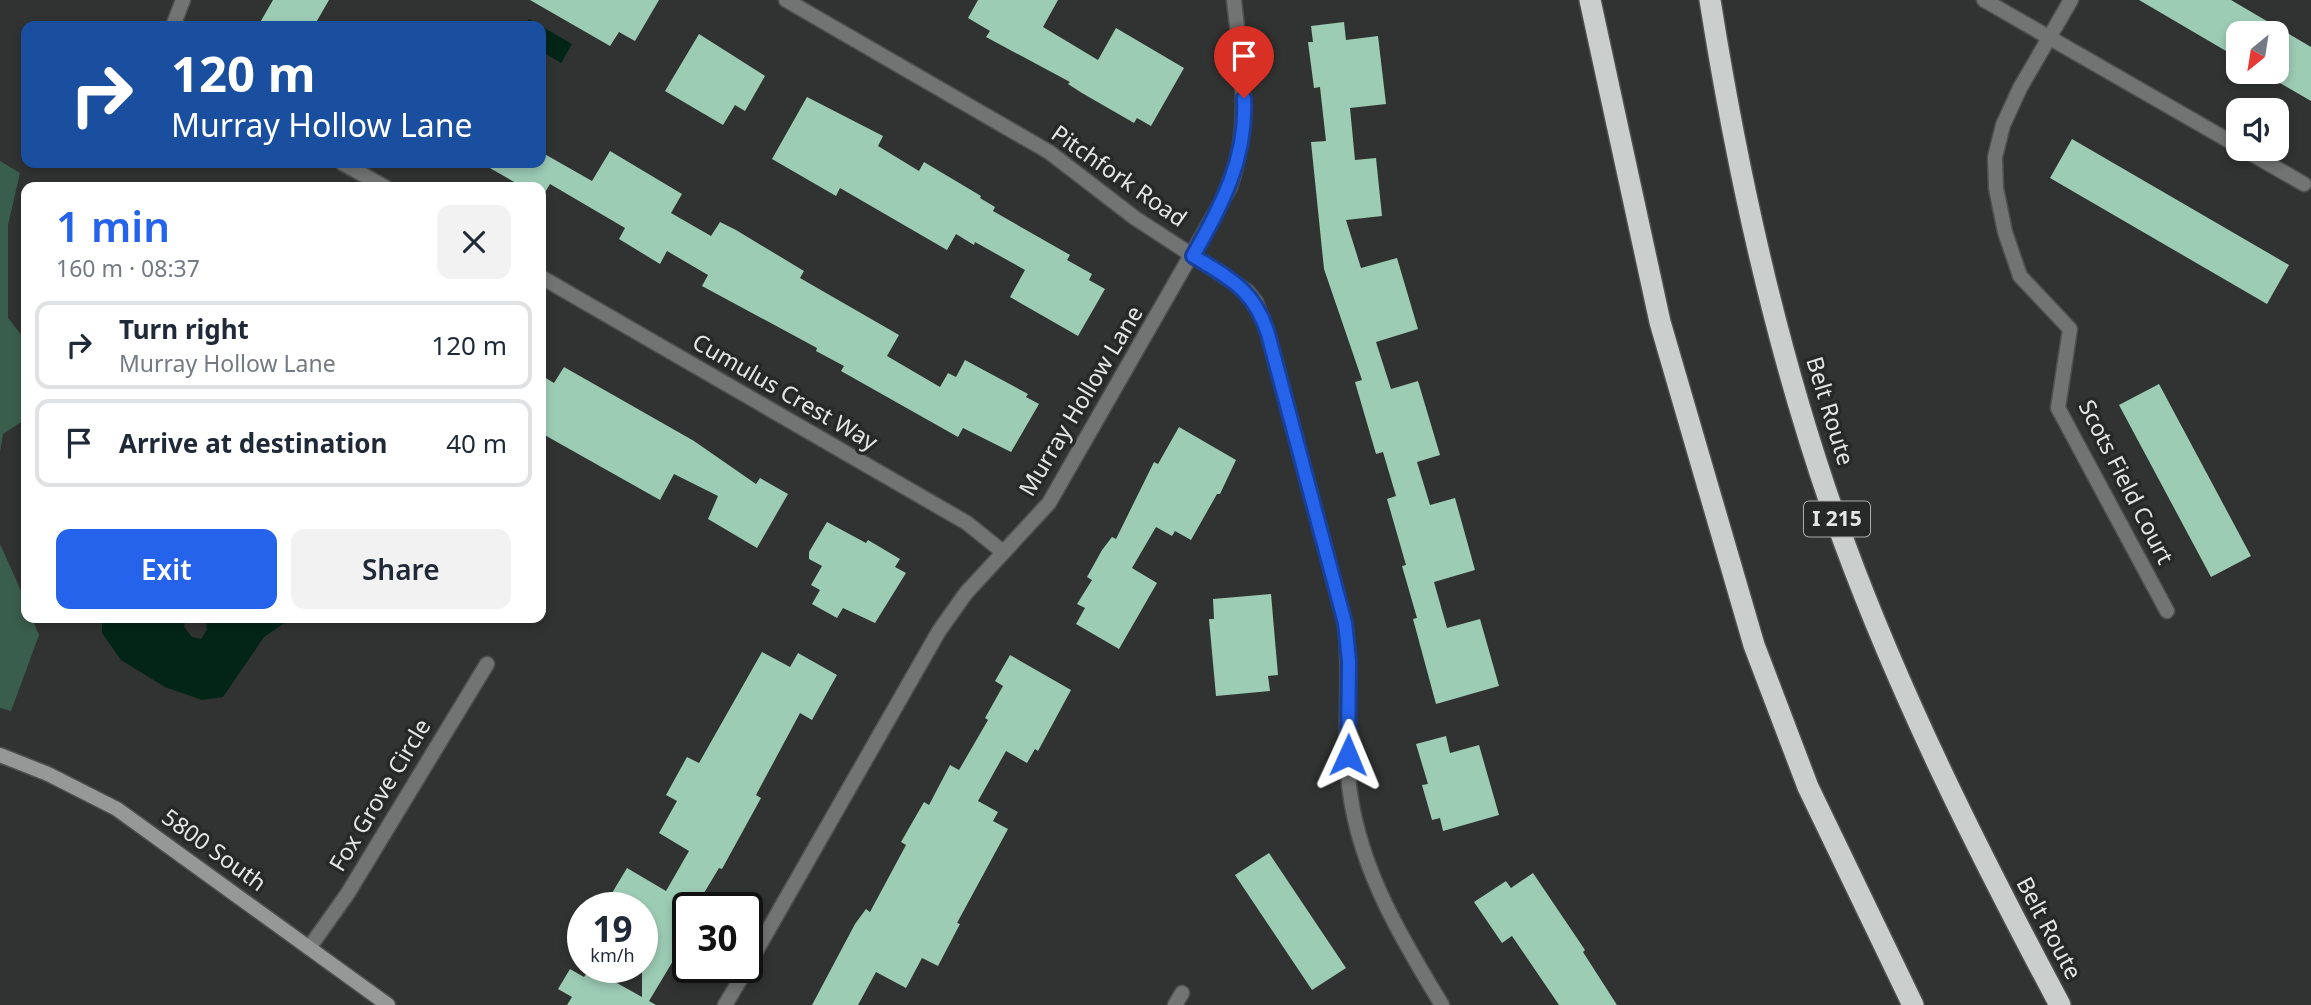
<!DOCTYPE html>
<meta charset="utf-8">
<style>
body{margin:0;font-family:"Noto Sans",sans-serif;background:#f2f2f3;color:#1f2937;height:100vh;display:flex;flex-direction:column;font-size:26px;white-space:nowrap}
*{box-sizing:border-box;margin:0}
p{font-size:23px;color:#747a83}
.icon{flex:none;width:38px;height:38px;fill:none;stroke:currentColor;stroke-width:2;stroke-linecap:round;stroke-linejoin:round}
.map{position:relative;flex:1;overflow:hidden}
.drawer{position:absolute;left:21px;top:182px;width:525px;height:441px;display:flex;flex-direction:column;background:#fff;border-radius:14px;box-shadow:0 4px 10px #0003}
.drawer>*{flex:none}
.hud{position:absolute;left:21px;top:21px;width:525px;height:147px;border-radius:14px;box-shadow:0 4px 10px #0003;background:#1a4fa0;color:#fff;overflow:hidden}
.needle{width:46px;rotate:210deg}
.tools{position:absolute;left:2226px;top:21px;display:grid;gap:14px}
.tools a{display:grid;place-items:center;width:63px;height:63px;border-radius:14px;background:#fff;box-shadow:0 4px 10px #0003;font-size:35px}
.speed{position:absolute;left:567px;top:892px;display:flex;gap:14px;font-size:35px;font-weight:700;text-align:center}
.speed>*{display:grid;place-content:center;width:91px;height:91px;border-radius:50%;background:#fff;box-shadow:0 4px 10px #0003;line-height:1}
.speed small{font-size:18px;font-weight:400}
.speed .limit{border:4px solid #111;border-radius:10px;background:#fff;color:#111}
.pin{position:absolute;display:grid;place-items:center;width:60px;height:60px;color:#fff;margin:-72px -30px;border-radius:50% 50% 50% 0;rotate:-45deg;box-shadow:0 0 7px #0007}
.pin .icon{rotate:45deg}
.me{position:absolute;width:77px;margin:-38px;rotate:1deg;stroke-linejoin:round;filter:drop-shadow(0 0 5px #0008)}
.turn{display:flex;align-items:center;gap:24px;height:147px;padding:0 35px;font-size:32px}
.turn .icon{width:91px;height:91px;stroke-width:2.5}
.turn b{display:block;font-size:49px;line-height:60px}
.round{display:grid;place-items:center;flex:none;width:74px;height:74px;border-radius:14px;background:#f2f2f3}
.headline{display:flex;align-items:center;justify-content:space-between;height:119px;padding:0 35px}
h1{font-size:42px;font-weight:600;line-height:52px;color:#2563eb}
.button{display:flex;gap:14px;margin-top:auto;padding:14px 35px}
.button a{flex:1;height:80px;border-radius:14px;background:#2563eb;color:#fff;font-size:28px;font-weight:600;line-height:80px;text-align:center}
.button a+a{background:#f2f2f3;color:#1f2937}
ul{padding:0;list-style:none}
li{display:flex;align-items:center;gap:21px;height:88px;margin:0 14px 10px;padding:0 21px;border:4px solid #e0e1e3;border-radius:14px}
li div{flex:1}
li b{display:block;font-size:26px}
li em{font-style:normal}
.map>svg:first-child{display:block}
.green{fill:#3a5e4d}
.water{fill:#032518}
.building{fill:#9dccb5}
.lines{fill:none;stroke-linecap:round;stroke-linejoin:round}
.street-casing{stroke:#4d504e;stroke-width:17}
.secondary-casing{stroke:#4d504e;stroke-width:17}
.highway-casing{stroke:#4d504e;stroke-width:24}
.street{stroke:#727373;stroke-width:14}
.secondary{stroke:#959897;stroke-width:14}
.highway{stroke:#cacecc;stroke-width:21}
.route-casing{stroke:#184099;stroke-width:18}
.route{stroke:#2563eb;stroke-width:12}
.labels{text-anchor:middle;stroke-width:7;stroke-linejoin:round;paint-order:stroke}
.shield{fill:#262927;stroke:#abadac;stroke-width:2}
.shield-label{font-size:21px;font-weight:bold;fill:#e4e6e5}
.street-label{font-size:23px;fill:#e4e6e5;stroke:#262927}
</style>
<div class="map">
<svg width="2311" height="1005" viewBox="0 0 2311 1005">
<rect width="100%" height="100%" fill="#303331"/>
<!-- green -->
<g class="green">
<path d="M 0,161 L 20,173 L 8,225 L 8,318 L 26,341 L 26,419 L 3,434 L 0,452 Z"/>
<path d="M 0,544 L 26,602 L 26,618 L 32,618 L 39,635 L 11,711 L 0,708 Z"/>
</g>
<!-- water -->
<g class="water">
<path d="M 529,19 L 572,44 L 561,63 L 541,51 L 541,26 L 524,26 Z"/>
<path d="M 102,618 L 186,618 L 184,627 L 192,637 L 201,639 L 207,630 L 206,618 L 292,618 L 264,637 L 223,697 L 202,700 L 165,687 L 121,660 L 102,633 Z"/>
</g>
<!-- building -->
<g class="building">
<path d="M 273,0 L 329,0 L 314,26 L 258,26 Z"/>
<path d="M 530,0 L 659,0 L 635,41 L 619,32 L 610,46 Z"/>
<path d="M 978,0 L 1058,0 L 1043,27 L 1098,60 L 1116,28 L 1184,68 L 1151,126 L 1137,118 L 1134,123 L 1082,93 L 1068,84 L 1070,82 L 986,37 L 990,31 L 968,18 Z"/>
<path d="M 2139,0 L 2231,0 L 2311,47 L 2311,101 L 2261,72 L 2277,72 L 2277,33 L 2238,33 L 2238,58 Z"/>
<path d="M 1344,22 L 1346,40 L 1378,36 L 1386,104 L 1350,108 L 1355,160 L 1376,158 L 1382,216 L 1346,220 L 1361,268 L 1397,258 L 1418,329 L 1376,342 L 1391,389 L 1418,381 L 1440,455 L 1417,462 L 1430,505 L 1455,498 L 1475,570 L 1434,582 L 1447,628 L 1480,619 L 1499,686 L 1436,704 L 1413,619 L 1417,618 L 1402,566 L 1406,565 L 1387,499 L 1396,496 L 1383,452 L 1376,454 L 1355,382 L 1362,380 L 1324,269 L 1311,142 L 1326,141 L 1320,87 L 1314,88 L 1308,42 L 1313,42 L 1311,26 Z"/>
<path d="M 699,34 L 765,76 L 745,111 L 735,105 L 723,125 L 665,91 Z"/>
<path d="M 807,97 L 883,136 L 878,146 L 919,171 L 924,162 L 981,196 L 980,198 L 995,207 L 993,211 L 1070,255 L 1067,260 L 1092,274 L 1089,280 L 1105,289 L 1078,336 L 1010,297 L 1025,270 L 975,242 L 974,245 L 956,234 L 947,250 L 840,188 L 836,196 L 772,159 Z"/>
<path d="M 2072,139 L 2289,265 L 2267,304 L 2050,178 Z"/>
<path d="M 610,151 L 682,194 L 671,213 L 711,236 L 720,222 L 736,230 L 804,271 L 800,278 L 899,335 L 887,356 L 940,387 L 948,373 L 956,377 L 965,360 L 1028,394 L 1026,397 L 1039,404 L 1011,452 L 963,428 L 958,437 L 841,371 L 844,366 L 816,351 L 817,348 L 702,286 L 708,275 L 667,251 L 660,264 L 619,239 L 625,228 L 550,184 L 544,194 L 541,187 L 523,187 L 481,163 L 541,163 L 541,152 L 592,181 Z"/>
<path d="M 564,367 L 694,441 L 756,484 L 760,478 L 788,494 L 757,548 L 708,519 L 718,496 L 674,474 L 660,500 L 541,433 L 541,375 L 554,383 Z"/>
<path d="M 2159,384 L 2251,556 L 2211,577 L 2119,405 Z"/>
<path d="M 1179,427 L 1236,460 L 1220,494 L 1217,494 L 1191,540 L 1175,531 L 1172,536 L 1156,527 L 1132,568 L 1157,583 L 1119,649 L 1076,624 L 1085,608 L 1077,604 L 1092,580 L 1087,577 L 1102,550 L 1112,537 L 1116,539 L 1154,462 L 1158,464 Z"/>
<path d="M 827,522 L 866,543 L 868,540 L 900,559 L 895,567 L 906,573 L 875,623 L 843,608 L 837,618 L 812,604 L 820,590 L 811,585 L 822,566 L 809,559 L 809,552 Z"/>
<path d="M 1271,594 L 1278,675 L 1268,676 L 1270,691 L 1216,696 L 1209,619 L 1214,619 L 1213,599 Z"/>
<path d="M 762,652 L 790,667 L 798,653 L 837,675 L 812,720 L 800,713 L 756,795 L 761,798 L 722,869 L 719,868 L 695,908 L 688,908 L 688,921 L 673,947 L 679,951 L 649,1001 L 656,1005 L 567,1005 L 572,997 L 558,989 L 570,969 L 584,977 L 590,968 L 642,997 L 642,908 L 603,908 L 627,868 L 666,891 L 689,851 L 659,833 L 677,801 L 666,795 L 687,757 L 699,763 Z"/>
<path d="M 1010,655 L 1071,690 L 1038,751 L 1035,749 L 1027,763 L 1006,751 L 978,801 L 998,812 L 993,821 L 1008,829 L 957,923 L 960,924 L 938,966 L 922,958 L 906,988 L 876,972 L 858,1005 L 812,1005 L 855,924 L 866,909 L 870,912 L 906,845 L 901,842 L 924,802 L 929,805 L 950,765 L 959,770 L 988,720 L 985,718 L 1003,686 L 995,681 Z"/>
<path d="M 1446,736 L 1450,753 L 1479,745 L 1499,815 L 1443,831 L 1440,818 L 1432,820 L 1422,785 L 1428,784 L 1416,744 Z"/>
<path d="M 1269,853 L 1346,968 L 1312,990 L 1235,875 Z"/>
<path d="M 1533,873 L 1585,950 L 1583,952 L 1617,1005 L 1559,1005 L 1512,936 L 1502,943 L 1474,902 L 1506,881 L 1511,888 Z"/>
</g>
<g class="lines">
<!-- street casing -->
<g class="street-casing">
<g id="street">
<path d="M 786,0 L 1049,152 L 1135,218 L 1247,291 L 1256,302 L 1268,334 L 1345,623 C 1351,674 1344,723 1348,774 C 1354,859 1398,933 1442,1005"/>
<path d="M 1984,0 L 2238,146"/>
<path d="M 2071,0 L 2020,88 L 2003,125 L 1995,157 L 1996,188 L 2005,232 L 2020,276 L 2070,329 L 2058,408 L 2167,611"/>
<path d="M 173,26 L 183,0"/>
<path d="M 2243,149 L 2304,184"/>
<path d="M 342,163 L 385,187"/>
<path d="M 541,277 L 967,523 L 1003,552"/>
<path d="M 309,948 L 348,893 L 487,664"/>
<path d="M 747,967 L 939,631 L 966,593 L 1049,503 L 1230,187 C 1252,122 1241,66 1234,0"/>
<path d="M 725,1005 L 747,968"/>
<path d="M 1175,1005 L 1182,993"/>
</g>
</g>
<!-- secondary casing -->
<g class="secondary-casing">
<path id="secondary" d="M 0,755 L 48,774 L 117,809 L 388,1005"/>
</g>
<!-- highway casing -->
<g class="highway-casing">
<g id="highway">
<path d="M 1590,0 L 1660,322 L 1754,645 L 1808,787 L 1913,1005"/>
<path d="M 1710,0 C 1739,183 1780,368 1844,542 C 1903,702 1980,855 2060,1005"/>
</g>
</g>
<!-- street -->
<use href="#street" class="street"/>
<!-- secondary -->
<use href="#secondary" class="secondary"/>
<!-- highway -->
<use href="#highway" class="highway"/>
</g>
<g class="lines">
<!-- route casing -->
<g class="route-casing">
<path id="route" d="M 1244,98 C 1247,159 1222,204 1193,256 C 1230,279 1254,289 1268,334 L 1345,623 L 1349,661 L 1348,755"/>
</g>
<!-- route -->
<use href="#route" class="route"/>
</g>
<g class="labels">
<!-- shield labels -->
<rect class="shield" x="1804" y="501.5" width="66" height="35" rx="5"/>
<g class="shield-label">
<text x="1837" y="526">I 215</text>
</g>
<!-- street labels -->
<g class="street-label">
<text transform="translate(1119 176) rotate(35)" y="8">Pitchfork Road</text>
<text transform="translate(785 392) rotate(30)" y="8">Cumulus Crest Way</text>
<text transform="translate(1081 401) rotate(-59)" y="8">Murray Hollow Lane</text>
<text transform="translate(1830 411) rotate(73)" y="8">Belt Route</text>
<text transform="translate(2126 482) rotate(63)" y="8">Scots Field Court</text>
<text transform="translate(380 795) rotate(-59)" y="8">Fox Grove Circle</text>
<text transform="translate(214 850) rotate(36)" y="8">5800 South</text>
<text transform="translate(2049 928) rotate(62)" y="8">Belt Route</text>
</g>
</g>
</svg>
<div class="tools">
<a><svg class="needle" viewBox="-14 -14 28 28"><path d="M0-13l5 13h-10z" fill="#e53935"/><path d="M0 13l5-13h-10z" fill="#747a83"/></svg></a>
<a><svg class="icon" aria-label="sound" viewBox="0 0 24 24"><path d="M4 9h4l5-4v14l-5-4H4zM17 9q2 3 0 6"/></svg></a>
</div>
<div class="speed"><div>19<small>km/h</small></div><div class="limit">30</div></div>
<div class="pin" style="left:1244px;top:98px;background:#d93025"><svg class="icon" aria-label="arrive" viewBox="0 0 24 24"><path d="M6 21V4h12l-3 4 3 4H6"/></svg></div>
<svg class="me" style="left:1348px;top:755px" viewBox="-20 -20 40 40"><path d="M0-17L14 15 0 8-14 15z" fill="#2563eb" stroke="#fff" stroke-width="4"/></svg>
<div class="hud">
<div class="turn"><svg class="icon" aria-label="right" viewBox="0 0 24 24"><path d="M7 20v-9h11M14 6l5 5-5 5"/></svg><div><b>120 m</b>Murray Hollow Lane</div></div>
</div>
<section class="drawer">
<div class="headline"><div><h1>1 min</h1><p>160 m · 08:37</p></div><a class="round"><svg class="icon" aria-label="close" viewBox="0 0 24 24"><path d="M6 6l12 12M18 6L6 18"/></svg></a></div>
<ul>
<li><svg class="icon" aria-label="right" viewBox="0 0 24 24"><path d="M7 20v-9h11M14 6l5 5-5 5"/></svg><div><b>Turn right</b><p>Murray Hollow Lane</p></div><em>120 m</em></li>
<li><svg class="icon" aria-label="arrive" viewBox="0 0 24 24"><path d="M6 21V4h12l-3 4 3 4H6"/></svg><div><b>Arrive at destination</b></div><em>40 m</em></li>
</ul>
<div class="button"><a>Exit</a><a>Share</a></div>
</section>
</div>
